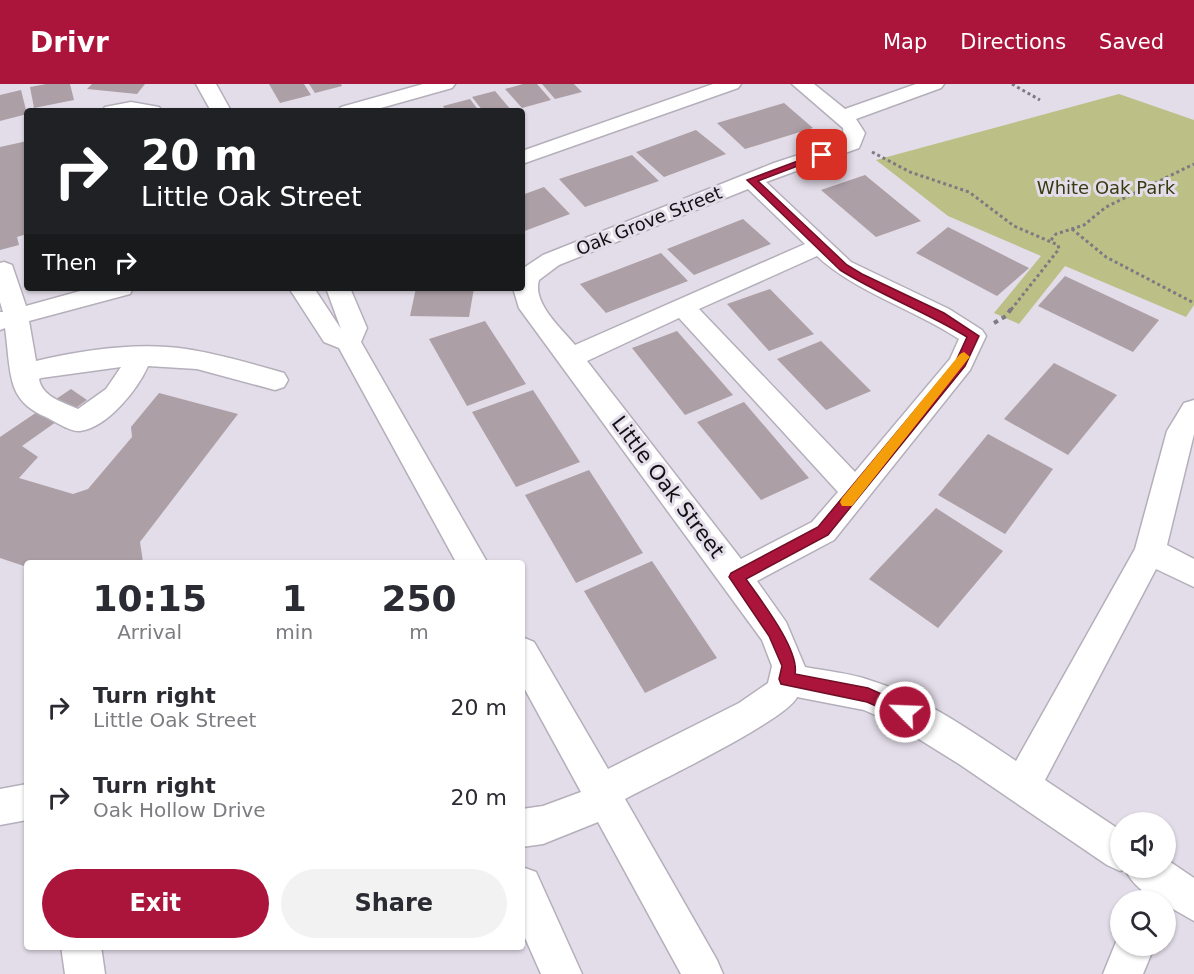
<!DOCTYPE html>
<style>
body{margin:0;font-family:"DejaVu Sans",sans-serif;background:#f2f2f3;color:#2b2b33;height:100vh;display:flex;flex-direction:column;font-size:22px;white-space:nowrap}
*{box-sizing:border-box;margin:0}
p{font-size:20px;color:#7c7c81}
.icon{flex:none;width:33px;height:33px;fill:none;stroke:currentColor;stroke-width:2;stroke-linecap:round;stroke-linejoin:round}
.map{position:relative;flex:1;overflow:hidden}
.sheet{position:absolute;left:24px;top:476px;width:501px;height:390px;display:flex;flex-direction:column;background:#fff;border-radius:6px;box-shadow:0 2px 4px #0004}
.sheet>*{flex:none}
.top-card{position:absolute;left:24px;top:24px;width:501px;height:183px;border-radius:6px;box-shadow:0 2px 4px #0004;background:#202124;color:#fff;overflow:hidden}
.fabs{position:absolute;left:1110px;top:728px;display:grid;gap:12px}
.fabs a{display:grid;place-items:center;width:66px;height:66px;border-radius:50%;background:#fff;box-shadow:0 2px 4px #0004;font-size:30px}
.pin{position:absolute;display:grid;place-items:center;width:51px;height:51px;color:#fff;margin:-26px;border-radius:12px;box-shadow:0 3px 9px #0006}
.me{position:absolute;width:66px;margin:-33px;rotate:294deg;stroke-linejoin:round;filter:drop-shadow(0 0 4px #0008)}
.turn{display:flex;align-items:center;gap:21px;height:126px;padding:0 18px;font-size:27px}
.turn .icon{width:78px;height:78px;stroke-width:2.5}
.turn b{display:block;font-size:42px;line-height:51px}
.then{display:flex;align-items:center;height:57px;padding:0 18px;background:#0003;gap:12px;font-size:22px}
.eta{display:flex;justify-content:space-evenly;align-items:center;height:102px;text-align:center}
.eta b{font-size:36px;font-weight:600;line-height:42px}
.action{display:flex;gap:12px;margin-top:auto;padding:12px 18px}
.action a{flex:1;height:69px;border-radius:36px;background:#ab153b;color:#fff;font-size:24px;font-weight:600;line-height:69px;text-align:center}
.action a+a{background:#f2f2f3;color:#2b2b33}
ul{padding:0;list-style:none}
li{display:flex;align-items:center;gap:18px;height:90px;padding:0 18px}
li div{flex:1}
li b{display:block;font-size:22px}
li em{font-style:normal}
header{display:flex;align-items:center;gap:36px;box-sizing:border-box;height:84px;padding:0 30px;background:#ab153b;color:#fff}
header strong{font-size:28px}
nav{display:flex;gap:33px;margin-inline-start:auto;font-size:21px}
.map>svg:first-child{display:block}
.green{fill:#bcbf86}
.building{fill:#ac9fa5}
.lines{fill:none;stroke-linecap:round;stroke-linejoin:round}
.minor-casing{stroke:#b4afba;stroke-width:3}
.path-far1{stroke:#7e7a82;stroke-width:3;stroke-dasharray:3 3;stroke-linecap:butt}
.path{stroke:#7e7a82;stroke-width:4;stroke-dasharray:4.5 4.5;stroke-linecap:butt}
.minor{fill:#fff;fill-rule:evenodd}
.route{fill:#ab153b;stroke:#6f0e26;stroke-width:1.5}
.slow{fill:#f59e0b}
.labels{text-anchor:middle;stroke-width:6;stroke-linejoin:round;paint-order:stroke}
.far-park-label{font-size:18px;fill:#393a11;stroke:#e3dde9}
.far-street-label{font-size:18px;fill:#121014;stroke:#e3dde9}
.street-label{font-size:21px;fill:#121014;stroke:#e3dde9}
</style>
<header>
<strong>Drivr</strong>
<nav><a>Map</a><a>Directions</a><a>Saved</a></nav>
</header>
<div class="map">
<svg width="1194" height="890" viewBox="0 0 1194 890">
<rect width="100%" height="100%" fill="#e3dde9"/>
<!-- green -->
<path class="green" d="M 1119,10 L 1194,36 L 1194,221 L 1186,233 L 1065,182 L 1019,240 L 994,229 L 1041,172 L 948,132 L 876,76 Z"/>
<!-- building -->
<g class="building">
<path d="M 46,0 L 70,0 L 74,16 L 34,24 L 30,3 Z"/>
<path d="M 92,0 L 145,0 L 137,10 L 87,5 Z"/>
<path d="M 269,0 L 304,0 L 311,11 L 280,19 Z"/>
<path d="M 309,0 L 341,0 L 342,2 L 315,9 Z"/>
<path d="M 523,0 L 537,0 L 551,16 L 522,24 L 505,5 Z"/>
<path d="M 542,0 L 574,0 L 582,8 L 555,15 Z"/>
<path d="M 21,6 L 27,30 L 0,37 L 0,11 Z"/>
<path d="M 495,7 L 511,26 L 483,27 L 472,13 Z"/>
<path d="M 470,15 L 479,27 L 446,27 L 443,22 Z"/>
<path d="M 784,19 L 813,44 L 745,65 L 717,39 Z"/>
<path d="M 696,46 L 726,70 L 664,93 L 636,68 Z"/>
<path d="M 27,57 L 27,150 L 17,153 L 19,161 L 0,166 L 0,63 Z"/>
<path d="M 632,71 L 659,97 L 585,123 L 559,95 Z"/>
<path d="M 865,91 L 921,137 L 876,153 L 821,106 Z"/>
<path d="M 544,103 L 570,130 L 522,148 L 522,111 Z"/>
<path d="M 743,135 L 771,160 L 694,191 L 667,165 Z"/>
<path d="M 948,143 L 1029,184 L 997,212 L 916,169 Z"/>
<path d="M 661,169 L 688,197 L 606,229 L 580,200 Z"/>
<path d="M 1065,192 L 1159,236 L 1133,268 L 1038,222 Z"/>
<path d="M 416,204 L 474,204 L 469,233 L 410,232 Z"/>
<path d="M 770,205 L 814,250 L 769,267 L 727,220 Z"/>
<path d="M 485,237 L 526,300 L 467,322 L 429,255 Z"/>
<path d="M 677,247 L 733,311 L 685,331 L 632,264 Z"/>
<path d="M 821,257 L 871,307 L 826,326 L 777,275 Z"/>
<path d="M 1054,279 L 1117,311 L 1068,371 L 1004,335 Z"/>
<path d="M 71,305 L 87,316 L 22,362 L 38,373 L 19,394 L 73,410 L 88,405 L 132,353 L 131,343 L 159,309 L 238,330 L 140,458 L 143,478 L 27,478 L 27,483 L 0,474 L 0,353 Z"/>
<path d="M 533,306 L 580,378 L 516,403 L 472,328 Z"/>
<path d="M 744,318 L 809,394 L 761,416 L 697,338 Z"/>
<path d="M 988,350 L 1053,385 L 1005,450 L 938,411 Z"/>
<path d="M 589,386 L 643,469 L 576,499 L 525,411 Z"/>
<path d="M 936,424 L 1003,467 L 938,544 L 869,495 Z"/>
<path d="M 652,477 L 717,574 L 645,609 L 584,507 Z"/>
</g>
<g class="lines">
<!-- minor casing -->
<g class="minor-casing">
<g id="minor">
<path d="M 196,0 L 216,0 L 231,27 L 211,27 Z"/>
<path d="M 423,0 L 455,0 L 452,4 L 370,27 L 338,27 L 341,23 Z"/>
<path d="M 713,0 L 741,0 L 738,4 L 522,80 L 522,67 Z"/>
<path d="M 792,0 L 814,0 L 845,25 L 916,0 L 944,0 L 941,4 L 856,35 L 865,49 L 859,64 L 766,98 L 851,178 L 949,225 L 982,246 L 986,252 L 970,286 L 834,456 L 757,497 L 786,538 L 805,583 C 826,587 849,589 869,596 C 922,612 971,647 1016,677 L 1135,465 L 1167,347 L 1184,319 L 1194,316 L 1194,350 L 1167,461 L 1194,475 L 1194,503 L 1156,485 L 1045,696 L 1120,746 L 1120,783 L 1166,783 L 1166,775 L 1194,794 L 1194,837 L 1166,821 L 1166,816 C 1149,816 1131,799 1125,785 L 1120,787 L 1107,781 L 959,680 L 893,639 L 864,626 L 797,613 C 787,636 655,699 625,715 L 717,876 L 723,890 L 681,890 L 598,738 L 543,760 L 522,763 L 522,725 L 543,722 L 581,708 L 522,600 L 522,553 L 534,558 L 608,685 L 739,619 L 768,599 L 772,582 L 762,556 L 519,224 L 513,204 L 522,204 L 522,185 L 543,171 L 774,79 L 844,56 L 843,44 ZM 748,105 L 805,160 L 575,261 C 561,244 532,219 539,196 L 559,181 ZM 817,172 C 854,207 915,226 959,255 L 950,275 L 855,388 L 699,225 ZM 679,234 L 838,408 L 812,438 L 741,475 L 587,277 Z"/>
<path d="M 131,18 L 159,23 L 162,27 L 102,27 L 105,23 Z"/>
<path d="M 4,178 L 12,181 L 26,222 L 91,204 L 133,204 L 130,210 L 29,237 L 36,277 C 83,266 138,258 186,265 C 219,270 253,280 284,289 L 288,296 L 284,303 L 275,306 L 197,285 L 148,282 C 138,305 107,344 80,347 C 70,348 56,338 46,333 C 32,327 20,319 14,303 C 8,286 8,263 5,244 L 0,246 L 0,228 L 3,228 L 0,218 L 0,179 ZM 121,283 L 106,305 L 78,325 C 63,318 42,313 39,295 L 41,294 Z"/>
<path d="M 289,204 L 314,204 L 341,245 L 326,204 L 350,204 L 367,244 L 361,258 L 487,478 L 456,478 L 339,264 L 324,258 Z"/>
<path d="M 27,700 L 27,736 L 0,741 L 0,705 Z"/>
<path d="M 522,783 L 536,788 L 582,890 L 541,890 L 522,847 Z"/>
<path d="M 1120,848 L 1120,861 L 1155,861 L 1143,890 L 1103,890 Z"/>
<path d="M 61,862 L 101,862 L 105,890 L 65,890 Z"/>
</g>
</g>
<!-- path-far1 -->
<g class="path-far1">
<path d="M 1012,0 L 1040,16"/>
<path d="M 872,68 L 910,88 L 969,108 L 1014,142 L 1058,161 L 1059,165 L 1010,227"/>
<path d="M 1072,145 L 1106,173 L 1194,219"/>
<path d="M 1051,156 L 1056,150 L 1084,141 L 1106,123 L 1194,80"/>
</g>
<!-- path -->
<path class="path" d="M 994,239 L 1006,232 L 1011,225"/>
<!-- minor -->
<use href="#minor" class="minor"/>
</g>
<!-- route -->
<path class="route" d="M 819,69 L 827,71 L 758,97 L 847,181 L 862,190 L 944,229 L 979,252 L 965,282 L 828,451 L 746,495 C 760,515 800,566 795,590 L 868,604 L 911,623 L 913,628 L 911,633 L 905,635 L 867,618 L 781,600 L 779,595 L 782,582 L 769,552 L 729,493 L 731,489 L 818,443 L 956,277 L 967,253 C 926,228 880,211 840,186 L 747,96 Z"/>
<!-- slow -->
<path class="slow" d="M 964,268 L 970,273 L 968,275 L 852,422 L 842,422 L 840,418 L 842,414 L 960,270 Z"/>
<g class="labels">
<!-- far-park labels -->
<g class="far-park-label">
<text x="1106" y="110">White Oak Park</text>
</g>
<!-- far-street labels -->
<g class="far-street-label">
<text transform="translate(649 137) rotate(-22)" y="6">Oak Grove Street</text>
</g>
<!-- street labels -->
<g class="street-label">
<text transform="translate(668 403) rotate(53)" y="7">Little Oak Street</text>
</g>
</g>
</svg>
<div class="fabs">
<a><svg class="icon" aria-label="sound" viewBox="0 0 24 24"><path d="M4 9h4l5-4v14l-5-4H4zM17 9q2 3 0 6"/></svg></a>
<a><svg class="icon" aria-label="search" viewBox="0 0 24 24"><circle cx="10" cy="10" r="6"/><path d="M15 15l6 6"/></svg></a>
</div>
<div class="pin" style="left:822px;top:71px;background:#d93025"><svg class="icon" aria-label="arrive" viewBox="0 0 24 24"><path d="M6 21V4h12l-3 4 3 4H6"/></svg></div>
<svg class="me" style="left:905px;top:628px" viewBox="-20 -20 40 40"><circle r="17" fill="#ab153b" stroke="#fff" stroke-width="3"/><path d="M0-11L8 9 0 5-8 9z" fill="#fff"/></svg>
<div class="top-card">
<div class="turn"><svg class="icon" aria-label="right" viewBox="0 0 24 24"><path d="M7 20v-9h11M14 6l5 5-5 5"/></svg><div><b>20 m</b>Little Oak Street</div></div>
<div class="then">Then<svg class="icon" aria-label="right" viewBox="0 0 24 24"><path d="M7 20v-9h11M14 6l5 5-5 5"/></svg></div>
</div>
<section class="sheet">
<div class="eta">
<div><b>10:15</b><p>Arrival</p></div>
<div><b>1</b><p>min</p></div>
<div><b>250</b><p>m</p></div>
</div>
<ul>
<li><svg class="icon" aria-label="right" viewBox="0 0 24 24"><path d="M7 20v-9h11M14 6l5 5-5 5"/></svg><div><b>Turn right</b><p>Little Oak Street</p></div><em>20 m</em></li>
<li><svg class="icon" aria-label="right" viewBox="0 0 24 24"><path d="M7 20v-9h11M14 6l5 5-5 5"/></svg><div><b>Turn right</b><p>Oak Hollow Drive</p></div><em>20 m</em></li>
</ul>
<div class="action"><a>Exit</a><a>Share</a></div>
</section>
</div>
